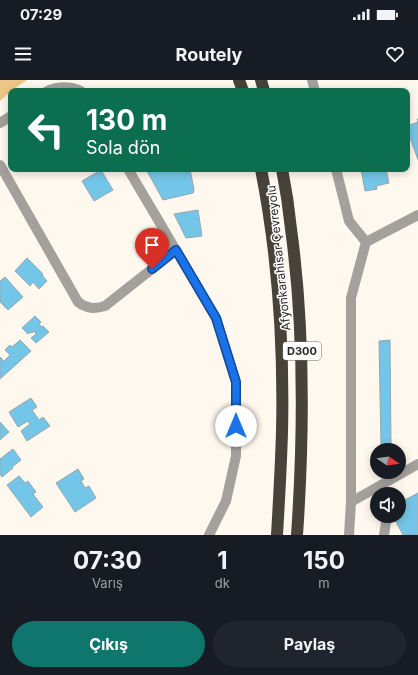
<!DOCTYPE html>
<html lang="tr">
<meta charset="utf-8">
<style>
body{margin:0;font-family:Inter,sans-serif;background:#20242c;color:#f1f3f6;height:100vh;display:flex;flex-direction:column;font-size:15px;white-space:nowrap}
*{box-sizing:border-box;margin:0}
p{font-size:13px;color:#9ea1a6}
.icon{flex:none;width:22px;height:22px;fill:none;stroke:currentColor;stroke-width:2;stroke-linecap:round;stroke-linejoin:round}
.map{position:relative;height:455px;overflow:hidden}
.sheet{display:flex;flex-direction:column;background:#171b24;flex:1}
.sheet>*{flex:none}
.banner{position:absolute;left:8px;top:8px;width:402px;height:84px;border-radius:8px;box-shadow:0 2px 10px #0003;background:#0b6e4f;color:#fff;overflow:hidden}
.needle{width:26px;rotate:103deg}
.buttons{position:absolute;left:370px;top:363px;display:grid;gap:8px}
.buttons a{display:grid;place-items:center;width:36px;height:36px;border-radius:50%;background:#171b24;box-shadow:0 2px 10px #0003;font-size:20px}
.pin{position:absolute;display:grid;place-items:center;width:34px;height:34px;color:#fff;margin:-41px -17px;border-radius:50% 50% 50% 0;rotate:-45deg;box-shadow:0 0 4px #0007}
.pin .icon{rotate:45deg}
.me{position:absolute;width:44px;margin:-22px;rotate:0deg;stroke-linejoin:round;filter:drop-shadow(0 0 3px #0008)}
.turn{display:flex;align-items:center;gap:14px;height:84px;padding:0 12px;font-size:18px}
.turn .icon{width:52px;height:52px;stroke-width:2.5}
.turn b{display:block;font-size:28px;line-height:34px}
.eta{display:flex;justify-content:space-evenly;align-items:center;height:68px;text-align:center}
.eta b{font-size:24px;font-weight:700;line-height:28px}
.action{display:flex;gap:8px;margin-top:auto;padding:8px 12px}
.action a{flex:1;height:46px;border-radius:24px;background:#0f766e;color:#fff;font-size:16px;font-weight:700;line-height:46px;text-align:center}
.action a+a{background:#20242c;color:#f1f3f6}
.status{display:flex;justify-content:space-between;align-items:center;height:28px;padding:0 20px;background:#171b24;direction:ltr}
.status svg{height:11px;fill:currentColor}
header{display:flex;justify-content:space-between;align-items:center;height:52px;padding:0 12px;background:#171b24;font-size:18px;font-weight:700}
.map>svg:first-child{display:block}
.water{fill:#eec786}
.building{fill:#74c6e8;stroke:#99a5aa}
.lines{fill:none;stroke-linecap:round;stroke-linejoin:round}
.minor{stroke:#a4a19d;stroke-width:10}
.highway{stroke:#47423a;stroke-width:12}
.route-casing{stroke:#114b97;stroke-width:10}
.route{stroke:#1a73e8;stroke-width:7}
.labels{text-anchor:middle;stroke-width:3;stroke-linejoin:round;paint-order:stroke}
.shield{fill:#fff;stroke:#6a6866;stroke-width:1}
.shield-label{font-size:11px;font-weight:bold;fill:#2a2824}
.street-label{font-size:12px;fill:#2a2824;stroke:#fff}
</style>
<div class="status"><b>07:29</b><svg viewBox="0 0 49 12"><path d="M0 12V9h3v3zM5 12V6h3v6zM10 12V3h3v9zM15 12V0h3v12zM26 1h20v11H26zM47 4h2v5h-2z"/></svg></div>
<header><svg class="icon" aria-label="menu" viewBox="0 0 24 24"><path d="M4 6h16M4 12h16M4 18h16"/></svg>Routely<svg class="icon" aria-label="heart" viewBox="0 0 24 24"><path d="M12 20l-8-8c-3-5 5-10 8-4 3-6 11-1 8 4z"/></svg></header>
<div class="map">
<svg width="418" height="455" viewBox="0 0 418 455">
<rect width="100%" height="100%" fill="#fef8ee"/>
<!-- water -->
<path class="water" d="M 0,0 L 27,0 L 11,11 L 0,21 Z"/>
<!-- building -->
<g class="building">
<path d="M 417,39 L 418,39 L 418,80 L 407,49 L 407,46 L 418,42 Z"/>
<path d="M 146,89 L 190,89 L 194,110 L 193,113 L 163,120 Z"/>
<path d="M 361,89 L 386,89 L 389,103 L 376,106 L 377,109 L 365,111 Z"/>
<path d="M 101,90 L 113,110 L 94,121 L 82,101 Z"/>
<path d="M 198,130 L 202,156 L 186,158 L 174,134 Z"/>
<path d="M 27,178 L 43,194 L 42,195 L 47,201 L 39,209 L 33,202 L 30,206 L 15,191 Z"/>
<path d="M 5,197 L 23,217 L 8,230 L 0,222 L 0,201 Z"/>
<path d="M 35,236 L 41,242 L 39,244 L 42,247 L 43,246 L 49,252 L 36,263 L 31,258 L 36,254 L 34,251 L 32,253 L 31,252 L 28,254 L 22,248 Z"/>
<path d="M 20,260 L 31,271 L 0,299 L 0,277 L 4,281 L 10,275 L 5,270 L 10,265 L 12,267 Z"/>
<path d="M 390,260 L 391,365 L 381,365 L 379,261 Z"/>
<path d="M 31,318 L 37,327 L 32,330 L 39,340 L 43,337 L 50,346 L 27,361 L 21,351 L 30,344 L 28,341 L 18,347 L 9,332 Z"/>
<path d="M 0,342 L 9,352 L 0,360 Z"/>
<path d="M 13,369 L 21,380 L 12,387 L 13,388 L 2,397 L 0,394 L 0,379 Z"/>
<path d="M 78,389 L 84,399 L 81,401 L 85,408 L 89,406 L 96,418 L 75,432 L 56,403 Z"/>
<path d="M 19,396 L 25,403 L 28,401 L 36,412 L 33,414 L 43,427 L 31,437 L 7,405 Z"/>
<path d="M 418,413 L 418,455 L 403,455 L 393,436 L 399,436 L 399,423 Z"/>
</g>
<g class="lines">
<!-- minor -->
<g class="minor">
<path d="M 312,0 L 315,11"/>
<path d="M 47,11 C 59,6 70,6 81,11"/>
<path d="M 0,43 L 11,36"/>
<path d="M 0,85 L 78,222 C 87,229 95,229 105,226 L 176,170"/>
<path d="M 128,89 L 216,238 L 236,302 L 236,376 L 226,421 L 209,455"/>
<path d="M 336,89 L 349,141 L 366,162"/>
<path d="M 351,422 L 351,218 L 366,162 L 418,135"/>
<path d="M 349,455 L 351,422 L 418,384"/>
<path d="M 384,455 L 387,436"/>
</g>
<!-- highway -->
<g class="highway">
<path d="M 239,0 L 243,11"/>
<path d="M 261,0 L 264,11"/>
<path d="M 261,89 C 278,175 284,264 282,352 C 281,386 279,421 277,455"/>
<path d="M 282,89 C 286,109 289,129 291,149 C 305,251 304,353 297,455"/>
</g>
</g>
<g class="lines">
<!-- route casing -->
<g class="route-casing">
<path id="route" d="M 152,189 L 176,170 L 216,238 L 236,302 L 236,346"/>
</g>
<!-- route -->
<use href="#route" class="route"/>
</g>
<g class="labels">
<!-- shield labels -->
<rect class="shield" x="283" y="262" width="38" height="18" rx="3"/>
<g class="shield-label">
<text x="302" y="275">D300</text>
</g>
<!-- street labels -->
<g class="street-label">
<text transform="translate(279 178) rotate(-96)" y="4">Afyonkarahisar Çevreyolu</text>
</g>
</g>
</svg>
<div class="buttons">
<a><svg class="needle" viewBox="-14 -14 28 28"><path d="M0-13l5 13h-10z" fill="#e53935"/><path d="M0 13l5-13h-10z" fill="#9ea1a6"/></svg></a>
<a><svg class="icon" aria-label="sound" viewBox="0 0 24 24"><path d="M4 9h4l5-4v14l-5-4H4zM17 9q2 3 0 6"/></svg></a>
</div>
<div class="pin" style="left:152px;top:189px;background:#d93025"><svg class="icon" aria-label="arrive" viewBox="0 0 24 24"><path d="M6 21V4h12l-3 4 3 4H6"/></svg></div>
<svg class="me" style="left:236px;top:346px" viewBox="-20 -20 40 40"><circle r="19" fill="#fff"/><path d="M0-13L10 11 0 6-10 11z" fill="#1a73e8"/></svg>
<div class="banner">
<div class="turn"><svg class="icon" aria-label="left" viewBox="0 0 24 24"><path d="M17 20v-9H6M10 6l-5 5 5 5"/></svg><div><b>130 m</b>Sola dön</div></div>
</div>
</div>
<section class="sheet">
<div class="eta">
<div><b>07:30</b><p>Varış</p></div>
<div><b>1</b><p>dk</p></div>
<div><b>150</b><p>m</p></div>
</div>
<div class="action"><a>Çıkış</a><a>Paylaş</a></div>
</section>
